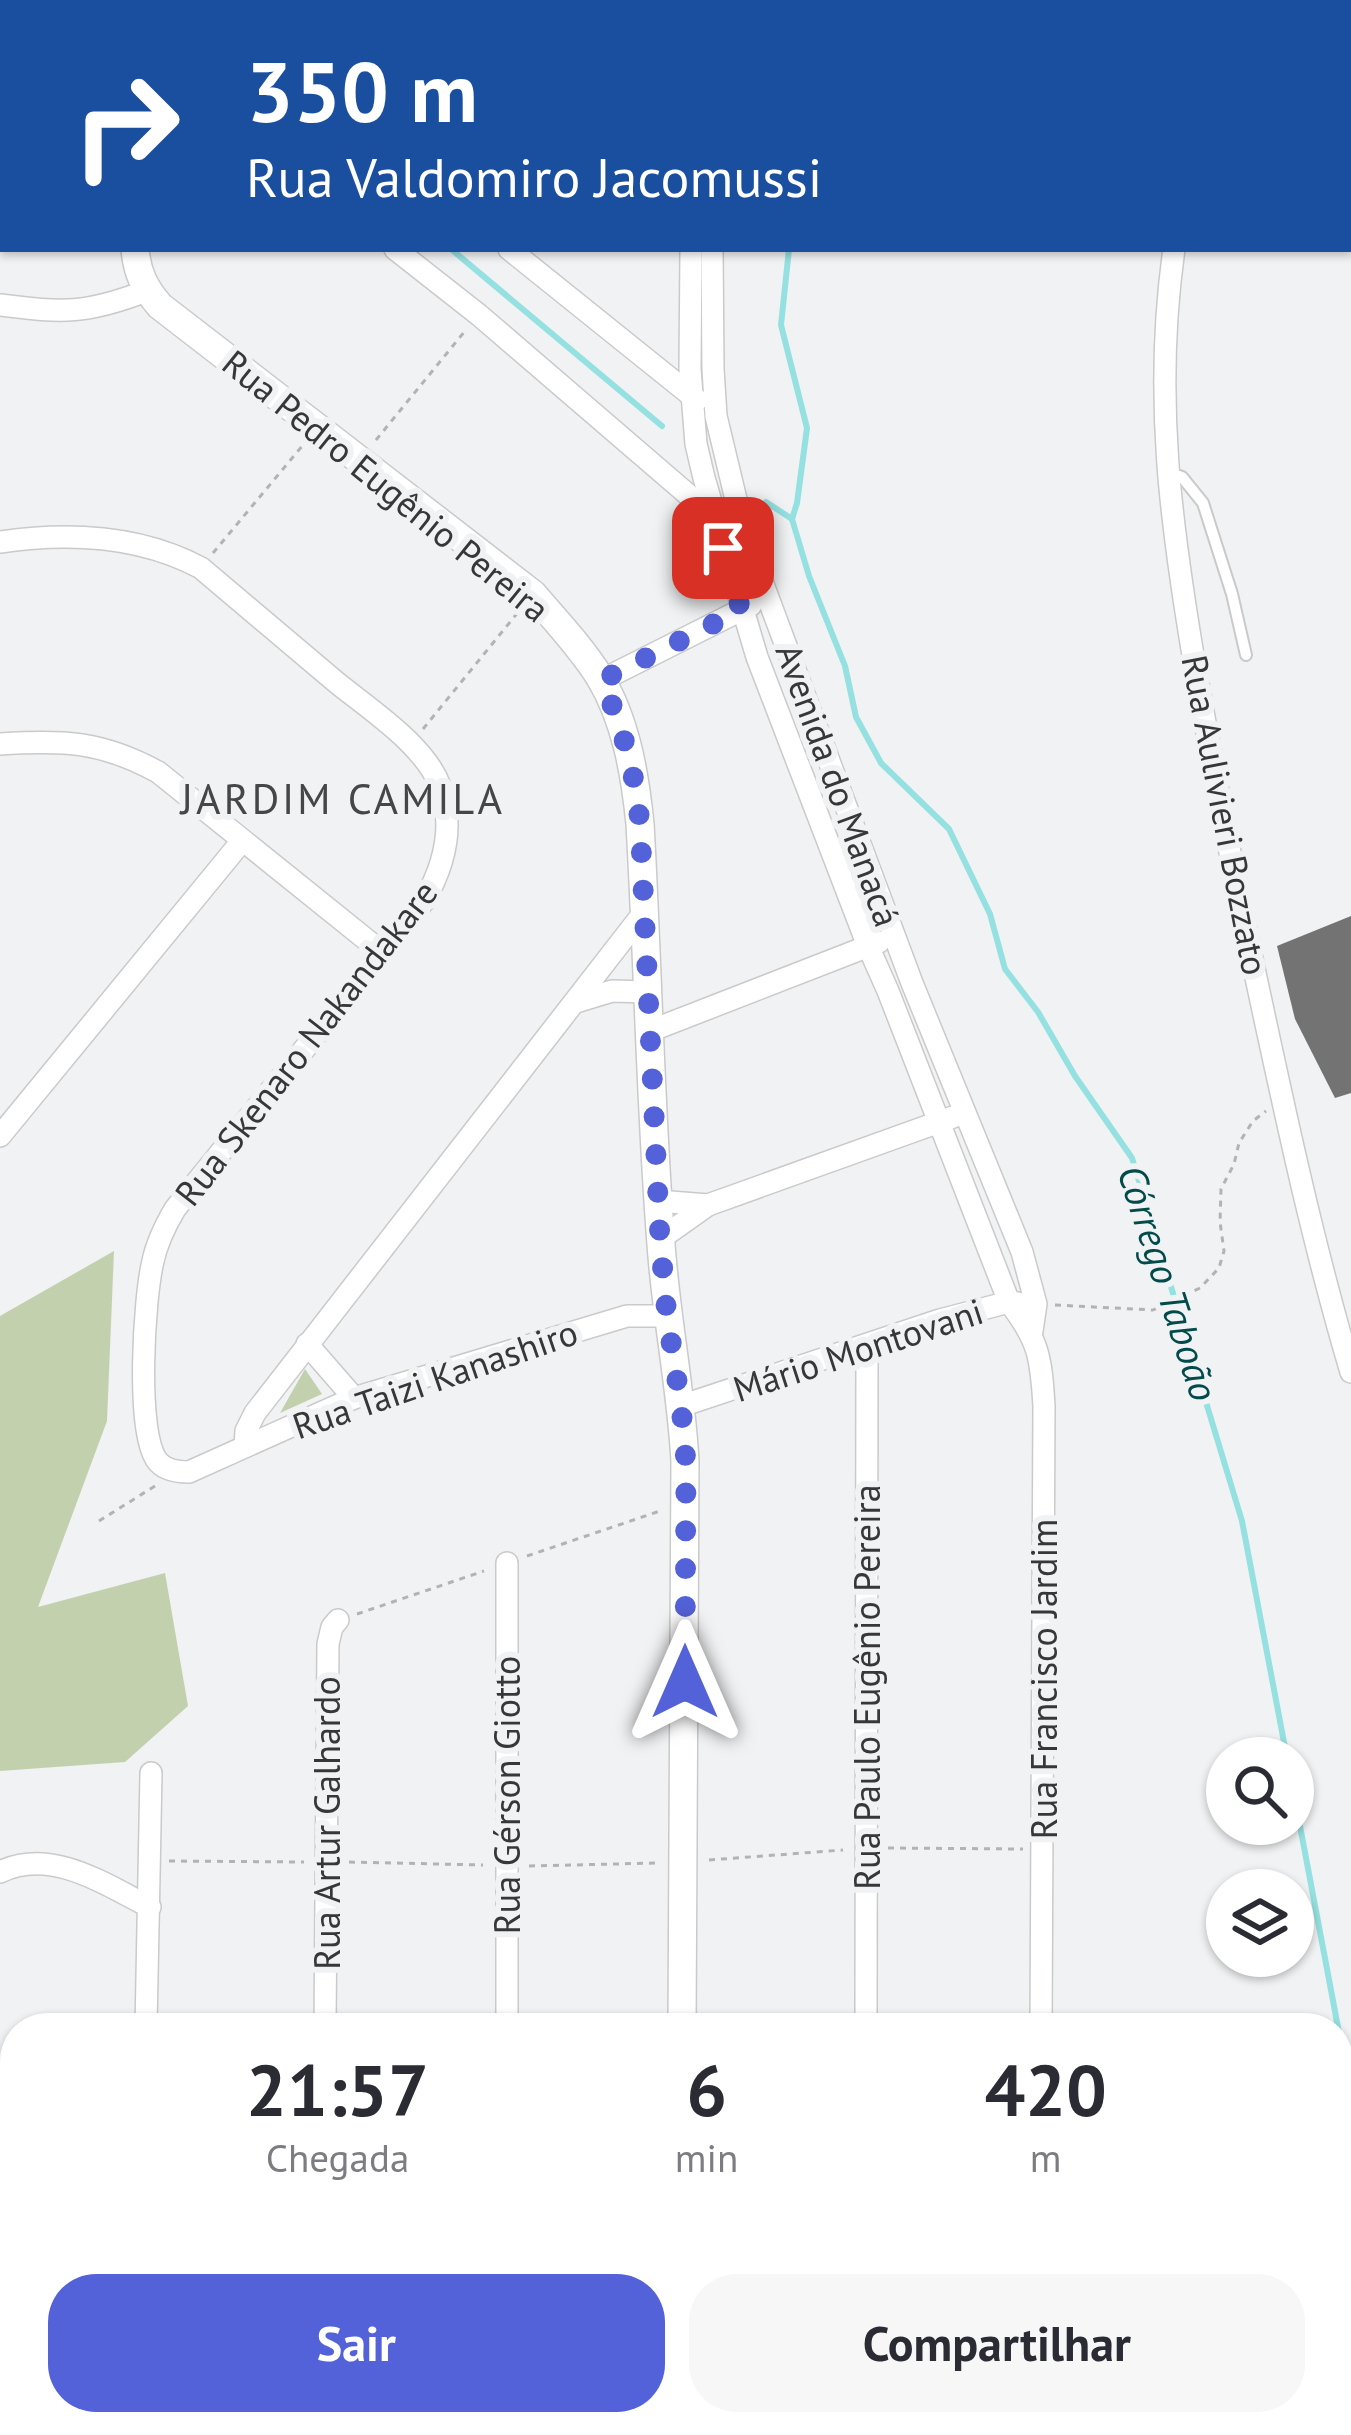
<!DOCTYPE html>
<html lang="pt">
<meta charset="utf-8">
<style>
body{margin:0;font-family:"PT Sans",sans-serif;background:#f7f7f7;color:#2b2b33;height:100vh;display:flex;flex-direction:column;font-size:45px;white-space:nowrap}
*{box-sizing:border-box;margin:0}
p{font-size:39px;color:#7c7c81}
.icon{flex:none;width:66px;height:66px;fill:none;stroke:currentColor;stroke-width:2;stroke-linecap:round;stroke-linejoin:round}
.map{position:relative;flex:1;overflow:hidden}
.sheet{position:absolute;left:0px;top:2013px;width:1353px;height:423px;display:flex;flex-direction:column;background:#fff;border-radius:48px 48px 0 0;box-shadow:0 3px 9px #0004}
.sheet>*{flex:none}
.guide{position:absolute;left:0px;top:0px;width:1353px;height:252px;box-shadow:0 3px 9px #0004;background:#1a4fa0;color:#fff;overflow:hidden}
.fabs{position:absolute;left:1206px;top:1737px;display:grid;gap:24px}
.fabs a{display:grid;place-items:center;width:108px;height:108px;border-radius:50%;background:#fff;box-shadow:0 3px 9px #0004;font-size:60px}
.pin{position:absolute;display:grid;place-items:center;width:102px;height:102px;color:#fff;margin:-51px;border-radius:24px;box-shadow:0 6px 18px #0006}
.me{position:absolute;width:132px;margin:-66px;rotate:0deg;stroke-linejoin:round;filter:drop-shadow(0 0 9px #0008)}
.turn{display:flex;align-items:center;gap:42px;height:252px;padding:0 48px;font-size:54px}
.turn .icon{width:156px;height:156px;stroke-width:2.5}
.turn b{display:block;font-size:84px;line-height:102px}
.eta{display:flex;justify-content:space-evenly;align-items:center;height:204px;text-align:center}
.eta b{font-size:72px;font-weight:600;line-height:84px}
.action{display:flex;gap:24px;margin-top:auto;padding:24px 48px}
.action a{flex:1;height:138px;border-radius:48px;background:#5462d9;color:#fff;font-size:48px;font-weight:600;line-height:138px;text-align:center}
.action a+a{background:#f7f7f7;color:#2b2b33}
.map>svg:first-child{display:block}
.green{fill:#c2d0ae}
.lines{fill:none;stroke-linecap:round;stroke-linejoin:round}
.stream{stroke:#95e0e0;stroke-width:6}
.building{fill:#747373}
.service-casing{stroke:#cacacb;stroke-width:14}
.minor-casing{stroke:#cacacb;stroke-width:24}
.tertiary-casing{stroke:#cacacb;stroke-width:30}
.path{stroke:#b3b3b4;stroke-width:3;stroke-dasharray:6 6;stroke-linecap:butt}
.service{stroke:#fff;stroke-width:10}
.minor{stroke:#fff;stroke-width:21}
.tertiary{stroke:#fff;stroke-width:27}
.route{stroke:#5462d9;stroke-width:21;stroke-dasharray:0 37.8}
.labels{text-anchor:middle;stroke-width:12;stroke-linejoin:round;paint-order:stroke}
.street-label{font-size:36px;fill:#373738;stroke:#f1f2f3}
.water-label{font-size:39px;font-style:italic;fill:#034a4b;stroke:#f1f2f3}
.quarter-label{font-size:42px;letter-spacing:3px;fill:#464647;stroke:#f1f2f3}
</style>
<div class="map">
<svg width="1351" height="2435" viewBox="0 0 1351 2435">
<rect width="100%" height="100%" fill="#f1f2f3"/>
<!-- green -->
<g class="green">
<path d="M 114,1251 L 107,1421 L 38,1607 L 165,1573 L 188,1706 L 125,1762 L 0,1771 L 0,1316 Z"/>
<path d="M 305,1369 L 322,1394 L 280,1413 Z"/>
</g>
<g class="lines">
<!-- stream -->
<g class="stream">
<path d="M 840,3 L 840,0"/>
<path d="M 0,57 L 3,58"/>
<path d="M 451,249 L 662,426"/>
<path d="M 789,249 L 781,325 L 807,428 L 797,503 L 792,519 L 809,576 L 845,666 L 856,717 L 881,763 L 949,829 L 990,914 L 1005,969 L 1038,1012 L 1075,1076 L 1132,1158 L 1242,1521 L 1287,1758"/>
<path d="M 766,502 L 792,519"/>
<path d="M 1293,1789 L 1351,2096"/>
</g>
</g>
<!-- building -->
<path class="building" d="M 1351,916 L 1351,1093 L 1335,1098 L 1295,1019 L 1277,946 Z"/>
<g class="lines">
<!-- service casing -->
<g class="service-casing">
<path id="service" d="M 1170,473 L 1182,477 L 1203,503 L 1232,594 L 1246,655"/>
</g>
<!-- minor casing -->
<g class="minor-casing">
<g id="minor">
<path d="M 728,3 L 729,0"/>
<path d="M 752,3 L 753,0"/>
<path d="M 1209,3 L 1209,0"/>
<path d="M 0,21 L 3,21"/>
<path d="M 0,96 L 3,97"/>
<path d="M 395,249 L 479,315 L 714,517"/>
<path d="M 509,249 L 697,400"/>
<path d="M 691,249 L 690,369 L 696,444 L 704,478 L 757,657 L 868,946 L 888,991 L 1009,1302 C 1039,1341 1041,1357 1044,1406 L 1041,2028"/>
<path d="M 712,249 L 713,369 L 716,416 L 739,512 L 764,587 L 912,983 L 1022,1252 L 1036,1304 L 1032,1331"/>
<path d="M 1174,249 C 1153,397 1171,527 1196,673 C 1211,756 1227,839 1244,922 C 1277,1074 1307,1224 1351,1372"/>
<path d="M 0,305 C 64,313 86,314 146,291"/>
<path d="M 0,542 C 69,532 139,535 201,568 C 246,606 291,644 336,682 C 369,709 425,745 440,786 C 455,826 444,866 424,901 L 175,1209 C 165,1226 157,1242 153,1261 C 144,1298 136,1428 156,1459 C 163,1470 176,1472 189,1472 L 354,1398 L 627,1316 L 667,1316"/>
<path d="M 602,680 L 751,605"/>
<path d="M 0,744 C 64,740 101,741 158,772 L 383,953"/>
<path d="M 576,1002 L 612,991 L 648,992"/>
<path d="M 650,1031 L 879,942"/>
<path d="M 0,1136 L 242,841"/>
<path d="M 658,1201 L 708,1205"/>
<path d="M 660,1239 L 708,1205 L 953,1117"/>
<path d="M 307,1344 L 354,1398"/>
<path d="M 681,1406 L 940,1320 L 1009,1302 L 1018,1303"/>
<path d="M 245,1446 L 246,1431 L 255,1413 L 645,911"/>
<path d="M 0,1872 C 51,1847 104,1884 150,1907"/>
<path d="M 146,2028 L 151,1773"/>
<path d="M 325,2028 L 328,1644 L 332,1627 L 338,1620"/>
<path d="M 507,2028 L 507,1563"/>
<path d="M 866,2028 L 867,1346"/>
<path d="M 0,2380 L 15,2370"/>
<path d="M 322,2421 L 322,2435"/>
<path d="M 1188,2421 L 1190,2435"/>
<path d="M 255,2435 L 280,2421"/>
<path d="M 736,2435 L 753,2421"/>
</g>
</g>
<!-- tertiary casing -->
<g class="tertiary-casing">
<g id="tertiary">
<path d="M 173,3 L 174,0"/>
<path d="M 135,249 C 137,273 145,289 160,306 L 533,594 C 556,621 580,646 599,676 C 626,720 635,774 640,824 C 648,963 650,1104 661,1244 C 666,1317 681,1388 685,1461 L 682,2028"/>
<path d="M 503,2435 L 503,2421"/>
</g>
</g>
<!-- path -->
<g class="path">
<path d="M 376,440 L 465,331"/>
<path d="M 213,553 L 303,445"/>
<path d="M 423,729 L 519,611"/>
<path d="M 1055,1305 L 1153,1310 L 1200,1288 L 1219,1268 L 1224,1251 L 1220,1222 L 1221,1189 L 1234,1164 L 1239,1143 L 1253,1121 L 1266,1111"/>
<path d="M 99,1521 L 155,1486"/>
<path d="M 527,1556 L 660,1511"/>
<path d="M 357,1614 L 484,1571"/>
<path d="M 888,1848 L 1023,1849"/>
<path d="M 709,1860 L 843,1850"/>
<path d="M 169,1861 L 304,1862"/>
<path d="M 349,1862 L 483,1865"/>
<path d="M 529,1866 L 657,1863"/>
<path d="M 1003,2435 L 1009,2421"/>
</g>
<!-- service -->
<use href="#service" class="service"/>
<!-- minor -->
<use href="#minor" class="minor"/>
<!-- tertiary -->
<use href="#tertiary" class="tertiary"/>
</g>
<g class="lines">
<!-- route -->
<path class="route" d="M 685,1682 L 686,1462 L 681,1406 L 667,1316 L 660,1239 L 640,824 C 635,770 623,730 602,680 L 741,610 L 723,548"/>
</g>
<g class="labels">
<!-- street labels -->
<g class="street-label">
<text transform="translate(386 486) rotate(39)" y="13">Rua Pedro Eugênio Pereira</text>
<text transform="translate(838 785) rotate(70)" y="13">Avenida do Manacá</text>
<text transform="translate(1225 815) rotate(79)" y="13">Rua Aulivieri Bozzato</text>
<text transform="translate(306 1043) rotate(-52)" y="13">Rua Skenaro Nakandakare</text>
<text transform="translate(858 1350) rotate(-18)" y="13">Mário Montovani</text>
<text transform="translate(435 1379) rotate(-19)" y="13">Rua Taizi Kanashiro</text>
<text transform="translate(1044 1679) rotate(-90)" y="13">Rua Francisco Jardim</text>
<text transform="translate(867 1687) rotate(-90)" y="13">Rua Paulo Eugênio Pereira</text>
<text transform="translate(507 1795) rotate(-90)" y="13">Rua Gérson Giotto</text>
<text transform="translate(327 1823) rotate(-90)" y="13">Rua Artur Galhardo</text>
</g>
<!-- water labels -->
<g class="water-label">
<text transform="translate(1168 1283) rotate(72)" y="14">Córrego Taboão</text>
</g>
<!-- quarter labels -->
<g class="quarter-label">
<text x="343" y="814">JARDIM CAMILA</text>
</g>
</g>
</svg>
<div class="fabs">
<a><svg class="icon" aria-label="search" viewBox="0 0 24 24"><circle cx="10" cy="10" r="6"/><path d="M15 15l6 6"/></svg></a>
<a><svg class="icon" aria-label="layers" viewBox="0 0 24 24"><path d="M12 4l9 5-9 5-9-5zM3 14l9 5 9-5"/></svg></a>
</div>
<div class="pin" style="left:723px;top:548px;background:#d93025"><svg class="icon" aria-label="arrive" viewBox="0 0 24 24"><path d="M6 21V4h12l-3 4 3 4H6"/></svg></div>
<svg class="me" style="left:685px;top:1682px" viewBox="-20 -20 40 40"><path d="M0-17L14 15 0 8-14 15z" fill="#5462d9" stroke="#fff" stroke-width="4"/></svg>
<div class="guide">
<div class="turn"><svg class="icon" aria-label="right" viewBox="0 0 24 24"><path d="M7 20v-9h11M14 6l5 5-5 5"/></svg><div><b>350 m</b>Rua Valdomiro Jacomussi</div></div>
</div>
<section class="sheet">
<div class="eta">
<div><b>21:57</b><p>Chegada</p></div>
<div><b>6</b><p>min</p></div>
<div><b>420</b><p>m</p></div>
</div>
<div class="action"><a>Sair</a><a>Compartilhar</a></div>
</section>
</div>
